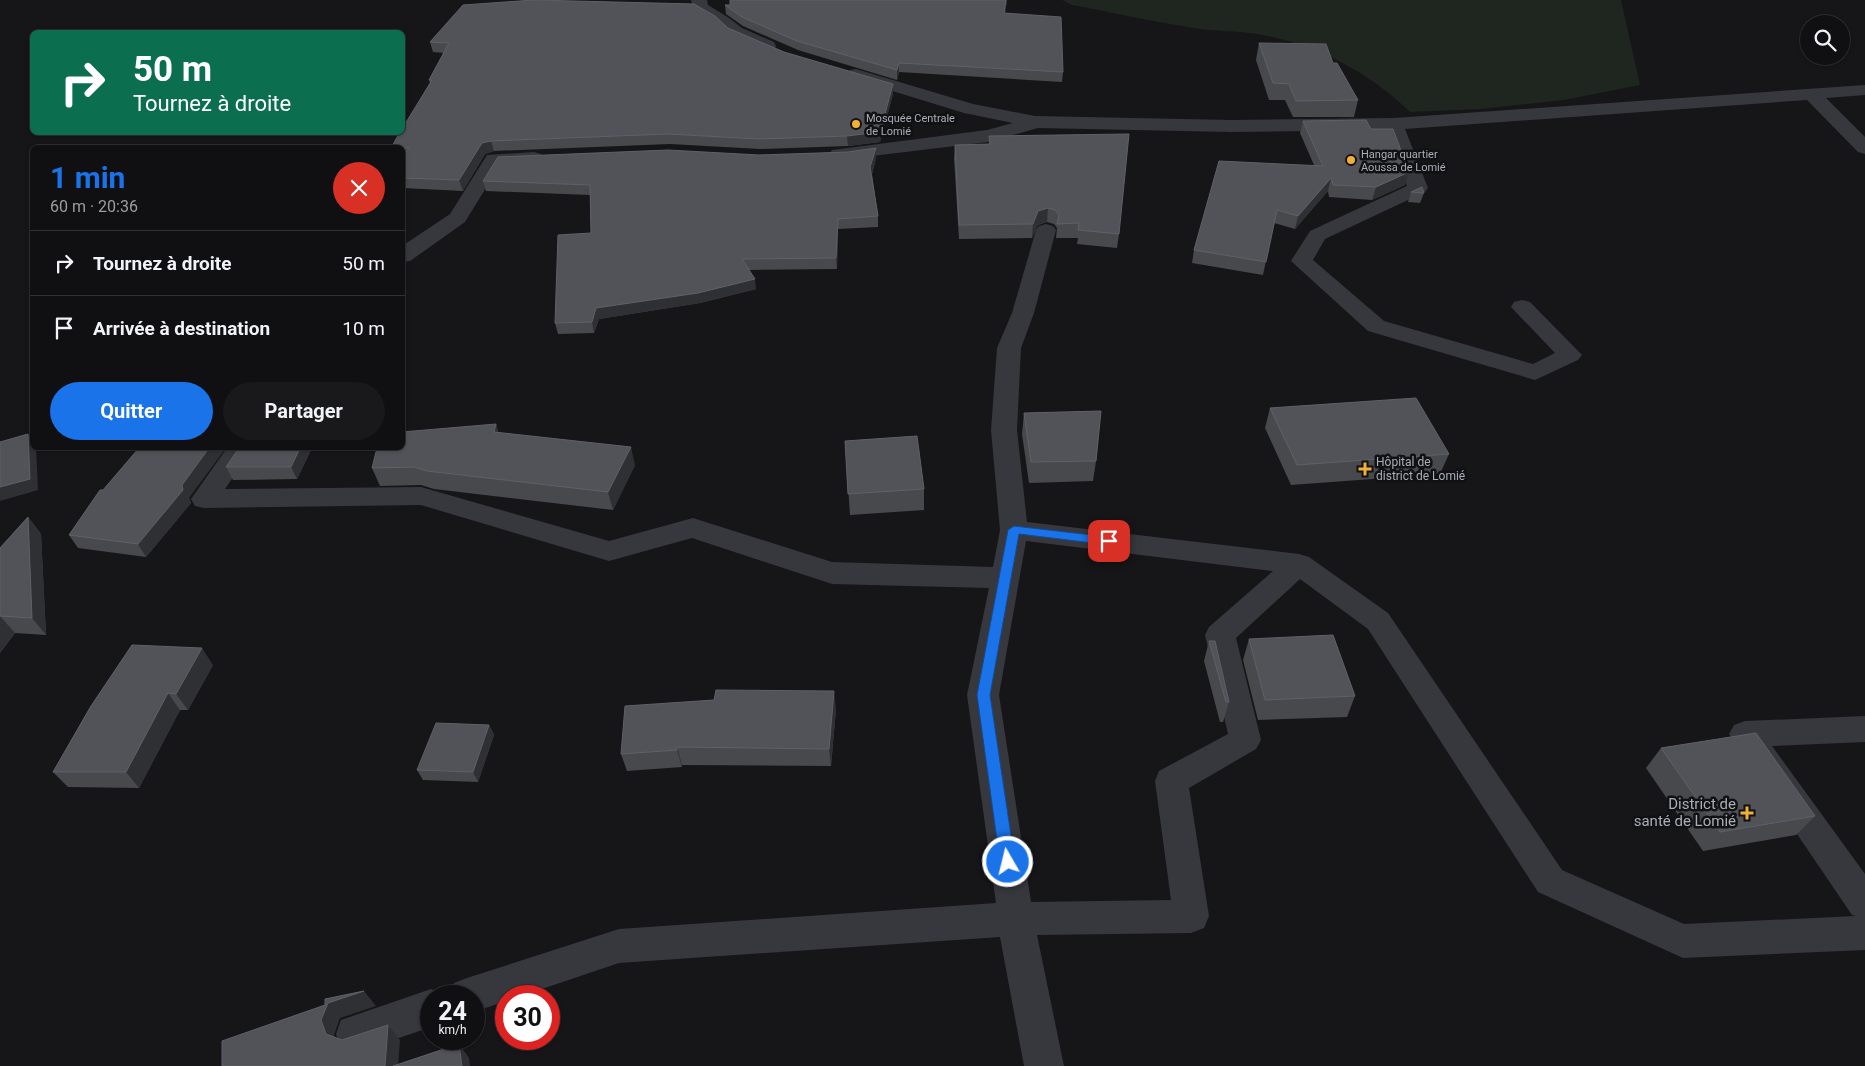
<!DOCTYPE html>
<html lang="fr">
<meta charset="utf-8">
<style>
body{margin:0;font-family:Roboto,sans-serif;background:#19191b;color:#f1f3f6;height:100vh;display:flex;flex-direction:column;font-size:19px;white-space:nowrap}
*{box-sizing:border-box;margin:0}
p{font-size:16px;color:#9c9d9f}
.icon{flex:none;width:28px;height:28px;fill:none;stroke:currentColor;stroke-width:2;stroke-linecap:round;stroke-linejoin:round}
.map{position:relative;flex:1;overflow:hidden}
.side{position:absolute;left:30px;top:145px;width:375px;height:305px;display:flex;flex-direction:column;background:#101012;border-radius:8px;box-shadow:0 1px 4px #0004,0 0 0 1px #303032}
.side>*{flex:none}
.hud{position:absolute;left:30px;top:30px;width:375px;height:105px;border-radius:8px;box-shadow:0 1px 4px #0004,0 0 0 1px #303032;background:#0b6e4f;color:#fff;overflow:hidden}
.controls{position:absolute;left:1800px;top:15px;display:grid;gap:10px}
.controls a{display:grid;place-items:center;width:50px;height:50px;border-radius:50%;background:#101012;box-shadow:0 1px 4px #0004,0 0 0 1px #303032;font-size:25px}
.speed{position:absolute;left:420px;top:985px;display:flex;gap:10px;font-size:25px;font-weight:700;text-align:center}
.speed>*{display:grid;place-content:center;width:65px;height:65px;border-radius:50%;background:#101012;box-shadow:0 1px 4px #0004,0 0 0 1px #303032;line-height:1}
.speed small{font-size:12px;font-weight:400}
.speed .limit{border:8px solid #d22;background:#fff;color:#111}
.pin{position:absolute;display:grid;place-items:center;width:42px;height:42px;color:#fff;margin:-21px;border-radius:10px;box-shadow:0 2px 8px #0006}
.me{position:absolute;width:55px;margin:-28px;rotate:352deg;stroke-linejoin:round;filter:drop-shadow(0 0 4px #0008)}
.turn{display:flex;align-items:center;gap:18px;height:105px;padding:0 20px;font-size:22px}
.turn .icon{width:65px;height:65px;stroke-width:2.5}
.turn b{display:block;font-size:35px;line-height:42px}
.round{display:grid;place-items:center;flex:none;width:52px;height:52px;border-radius:26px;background:#19191b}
.head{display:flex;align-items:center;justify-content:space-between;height:85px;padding:0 20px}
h1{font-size:30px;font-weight:700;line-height:38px;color:#1a73e8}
.cta{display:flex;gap:10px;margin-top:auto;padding:10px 20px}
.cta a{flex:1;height:58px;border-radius:30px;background:#1a73e8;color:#fff;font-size:20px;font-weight:700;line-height:58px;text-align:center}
.cta a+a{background:#19191b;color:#f1f3f6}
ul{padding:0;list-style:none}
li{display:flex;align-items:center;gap:15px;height:65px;padding:0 20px;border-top:1px solid #303032}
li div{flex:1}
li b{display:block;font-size:19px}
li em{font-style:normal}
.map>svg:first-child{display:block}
.green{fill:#1e261f}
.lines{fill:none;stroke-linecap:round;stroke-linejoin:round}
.street{fill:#37383d;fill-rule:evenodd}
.wall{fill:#47494d}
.shaded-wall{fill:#2f3033}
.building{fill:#525359;stroke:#5f6168}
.route{fill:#1a73e8;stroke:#114b97}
.poi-dot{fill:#f2b134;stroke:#111113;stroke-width:2}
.labels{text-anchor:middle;stroke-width:5;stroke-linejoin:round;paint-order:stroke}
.far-poi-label{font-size:11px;fill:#a8adb8;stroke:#111113;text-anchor:start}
.poi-label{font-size:12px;fill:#a8adb8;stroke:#111113;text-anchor:start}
.near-poi-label{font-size:15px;fill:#a8adb8;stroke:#111113;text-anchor:end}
</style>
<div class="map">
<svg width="1865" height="1066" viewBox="0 0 1865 1066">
<rect width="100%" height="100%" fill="#161618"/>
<!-- green -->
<path class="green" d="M 1062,0 L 1621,0 L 1640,85 L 1564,100 L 1481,109 L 1410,112 C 1372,75 1320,46 1267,36 C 1241,30 1214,32 1188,27 C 1149,21 1111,12 1072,5 Z"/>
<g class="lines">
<!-- street -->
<g class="street">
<path d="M 691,0 L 707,0 L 708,5 L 729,18 L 742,28 L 774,42 L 776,46 L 774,50 L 768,51 C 740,44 718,25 694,10 Z"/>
<path d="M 856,69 L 973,104 L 1035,116 L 1231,120 L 1394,118 L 1865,85 L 1865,95 L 1826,98 L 1865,137 L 1865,154 L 1858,152 L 1807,100 L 1405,129 L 1428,188 L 1425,192 L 1325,239 L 1313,260 L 1384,321 L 1533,364 L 1555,353 L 1511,307 L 1514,302 L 1522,300 L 1530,302 L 1582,355 L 1578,360 L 1535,380 L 1368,331 L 1291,261 L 1310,231 L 1407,186 L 1387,130 L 1231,132 L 1038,128 L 988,142 L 839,160 L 832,158 L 829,154 L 832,150 L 987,130 L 1013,123 L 964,113 L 850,78 L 847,74 L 850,70 Z"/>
<path d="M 534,152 L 541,154 L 544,158 L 541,162 L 500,165 L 465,222 L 410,261 L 402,262 L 402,246 L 450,214 L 487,155 Z"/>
<path d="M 1046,224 L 1053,226 L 1056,230 L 1034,313 L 1021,348 L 1017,430 L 1027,522 L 1299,554 L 1309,557 L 1388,613 L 1562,870 L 1684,924 L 1856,916 L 1852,915 L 1729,734 L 1734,725 L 1745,721 L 1865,716 L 1865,742 L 1772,746 L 1865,874 L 1865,950 L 1683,958 L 1538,892 L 1368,629 L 1300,579 L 1236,638 L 1261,740 L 1256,749 L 1189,788 L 1209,916 L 1204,928 L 1191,933 L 1037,935 L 1064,1066 L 1024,1066 L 1000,937 L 619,963 L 521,996 L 506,996 L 506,1001 L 474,1012 L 474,996 L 448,996 L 454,983 L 467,978 L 619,929 L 996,903 L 967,695 L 989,588 L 832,584 L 692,538 L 609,561 L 421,505 L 204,508 L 195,506 L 191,499 L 227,448 L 253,448 L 225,489 L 421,487 L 609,541 L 693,518 L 832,562 L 993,567 L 1000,530 L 991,430 L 997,348 L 1012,313 L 1036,230 L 1039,226 ZM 1026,541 L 1273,571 L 1209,627 L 1205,635 L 1228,734 L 1159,771 L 1155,781 L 1171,900 L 1031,902 L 999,695 Z"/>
<path d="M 431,989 L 445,996 L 431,996 L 431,1027 L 355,1053 L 341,1048 L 336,1034 L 341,1020 Z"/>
</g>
</g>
<!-- wall -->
<g class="wall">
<path d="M 730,0 L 1007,0 L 1005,13 L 1063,72 L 1062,82 L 899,72 L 897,80 L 798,50 L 743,26 L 726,14 L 725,5 L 730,5 Z"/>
<path d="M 728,28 L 784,52 L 893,94 L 880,142 L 848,146 L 760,149 L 670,144 L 494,151 L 485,154 L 463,191 L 402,188 L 402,148 L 430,83 L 429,80 L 444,53 L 433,52 L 430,42 Z"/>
<path d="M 1259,43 L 1333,63 L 1358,100 L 1354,117 L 1293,117 L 1285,100 L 1269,100 L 1256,60 Z"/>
<path d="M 1303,121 L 1371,129 L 1409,172 L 1405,185 L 1372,200 L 1329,197 L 1328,191 L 1295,229 L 1274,223 L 1263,275 L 1192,263 L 1194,250 L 1314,165 L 1300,133 Z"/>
<path d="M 989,136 L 1119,234 L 1117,248 L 1077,244 L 1078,238 L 1056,238 L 1057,228 L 1054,224 L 1047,222 L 1038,225 L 1032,238 L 959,239 L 954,158 L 955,145 L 989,144 Z"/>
<path d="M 876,148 L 876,158 L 872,174 L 878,216 L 878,227 L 838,229 L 837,269 L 749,270 L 756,289 L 700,303 L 599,319 L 594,333 L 558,334 L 555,323 L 591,233 L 590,195 L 486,191 L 483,181 L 759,155 L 848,152 Z"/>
<path d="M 1411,192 L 1424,193 L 1420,203 L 1408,202 Z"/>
<path d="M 1270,408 L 1449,454 L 1440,474 L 1291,485 L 1265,428 Z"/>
<path d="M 1024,413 L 1096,461 L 1093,481 L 1029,483 L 1022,434 Z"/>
<path d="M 496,424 L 498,432 L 635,465 L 613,510 L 434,489 L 421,485 L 380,486 L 372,468 Z"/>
<path d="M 845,441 L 924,489 L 924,510 L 850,515 Z"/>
<path d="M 239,448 L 325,448 L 311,450 L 297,479 L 233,480 L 226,467 Z"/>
<path d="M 189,498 L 191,503 L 146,557 L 78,548 L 69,535 Z"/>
<path d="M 28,517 L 41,534 L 46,635 L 15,633 L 0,653 L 0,548 Z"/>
<path d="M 1249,639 L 1355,696 L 1347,717 L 1258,720 L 1243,660 Z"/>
<path d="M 1209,641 L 1229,702 L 1223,722 L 1220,722 L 1204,661 Z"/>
<path d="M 213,665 L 188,710 L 180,710 L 139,788 L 68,787 L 53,772 L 91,706 Z"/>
<path d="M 836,709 L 831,766 L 682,765 L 682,767 L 627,771 L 621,754 Z"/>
<path d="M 489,725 L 494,735 L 478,782 L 423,780 L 417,770 Z"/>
<path d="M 1661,748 L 1815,816 L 1796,835 L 1703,851 L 1646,768 Z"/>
</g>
<!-- shaded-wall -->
<g class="shaded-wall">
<path d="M 1006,0 L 1007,0 L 1004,22 L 1004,13 Z"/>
<path d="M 899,63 L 899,72 L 897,80 L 897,70 Z"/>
<path d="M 893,84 L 893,94 L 880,142 L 848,146 L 847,136 Z"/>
<path d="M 491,141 L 494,151 L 485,154 L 463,191 L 459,180 L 482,143 Z"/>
<path d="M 876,148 L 876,158 L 871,177 L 870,167 Z"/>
<path d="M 1409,172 L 1405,185 L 1372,200 L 1376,187 Z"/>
<path d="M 1331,178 L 1328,191 L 1295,229 L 1298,216 Z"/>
<path d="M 1048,208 L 1047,222 L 1038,225 L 1032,238 L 1033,224 L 1038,211 Z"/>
<path d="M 838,219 L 838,229 L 837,269 L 836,258 Z"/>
<path d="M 755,279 L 756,289 L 700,303 L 599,319 L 594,333 L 592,322 L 596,308 Z"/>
<path d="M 496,424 L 502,442 L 494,432 Z"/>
<path d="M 28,434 L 32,440 L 32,448 L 36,448 L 38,490 L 0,501 L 0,487 Z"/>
<path d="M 631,447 L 635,465 L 613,510 L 608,492 Z"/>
<path d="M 209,448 L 226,448 L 189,498 L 191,503 L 146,557 L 138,544 Z"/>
<path d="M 300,448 L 325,448 L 311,450 L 297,479 L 291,467 Z"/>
<path d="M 28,517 L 41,534 L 46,635 L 32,618 Z"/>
<path d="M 0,616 L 15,633 L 0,653 Z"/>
<path d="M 202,648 L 213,665 L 188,710 L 176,694 Z"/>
<path d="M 834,691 L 836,709 L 831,766 L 829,749 Z"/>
<path d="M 168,693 L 180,710 L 139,788 L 126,772 Z"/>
<path d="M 489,725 L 494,735 L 478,782 L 473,772 Z"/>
<path d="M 677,747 L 682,765 L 682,767 L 677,750 Z"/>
<path d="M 364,991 L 376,1006 L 340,1018 L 334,1035 L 339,1049 L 326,1034 L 321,1020 L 328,1003 Z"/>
<path d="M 388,1025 L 400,1040 L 398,1066 L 385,1066 Z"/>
<path d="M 459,1044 L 469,1058 L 470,1066 L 462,1066 Z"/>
</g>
<!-- building -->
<g class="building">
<path d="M 534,0 L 694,4 L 715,16 L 728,28 L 784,52 L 893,84 L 880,132 L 847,136 L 759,139 L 668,134 L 491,141 L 482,143 L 459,180 L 402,178 L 402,158 L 409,148 L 391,148 L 400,132 L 402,132 L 402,129 L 432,80 L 429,80 L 449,43 L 430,42 L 463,5 Z"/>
<path d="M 730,0 L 1006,0 L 1004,13 L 1061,17 L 1063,72 L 899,63 L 897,70 L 797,41 L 742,17 L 725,5 L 730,5 Z"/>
<path d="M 1259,43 L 1326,44 L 1333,63 L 1337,63 L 1358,100 L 1296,101 L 1289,84 L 1273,83 Z"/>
<path d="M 1366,120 L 1371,129 L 1393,129 L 1409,172 L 1376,187 L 1333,185 L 1331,178 L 1298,216 L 1277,210 L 1266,262 L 1194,250 L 1219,161 L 1323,166 L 1303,121 Z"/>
<path d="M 1129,134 L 1119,234 L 1078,230 L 1079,223 L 1057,224 L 1059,215 L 1055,210 L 1048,208 L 1038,211 L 1033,224 L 959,225 L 955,145 L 990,144 L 989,136 Z"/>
<path d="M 876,148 L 870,167 L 878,216 L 838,219 L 836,258 L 742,259 L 755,279 L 698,293 L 596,308 L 592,322 L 555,323 L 558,235 L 591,233 L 590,185 L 483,181 L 498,157 L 668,150 L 759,155 L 848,152 Z"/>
<path d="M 1422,187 L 1424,193 L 1411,192 Z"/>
<path d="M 1416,398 L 1449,454 L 1297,465 L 1270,408 Z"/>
<path d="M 1101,411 L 1096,461 L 1031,462 L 1024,413 Z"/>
<path d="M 496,424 L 494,432 L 631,447 L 608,492 L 427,471 L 414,467 L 372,468 L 377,448 L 402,448 L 402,432 Z"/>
<path d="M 28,434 L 30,479 L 0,487 L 0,442 Z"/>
<path d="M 917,436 L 924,489 L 848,494 L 845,441 Z"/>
<path d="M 139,448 L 209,448 L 182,485 L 183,490 L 138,544 L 69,535 L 100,490 L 103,490 Z"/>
<path d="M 239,448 L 300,448 L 291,467 L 226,467 Z"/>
<path d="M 28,517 L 32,618 L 0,616 L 0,548 Z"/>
<path d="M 1333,635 L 1355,696 L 1265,700 L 1249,639 Z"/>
<path d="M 1209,641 L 1215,641 L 1229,702 L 1226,702 Z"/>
<path d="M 132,645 L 202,648 L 176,694 L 168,693 L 126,772 L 53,772 L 91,706 Z"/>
<path d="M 716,690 L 834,691 L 829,749 L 677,747 L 677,750 L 621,754 L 625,706 L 714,700 Z"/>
<path d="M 436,723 L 489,725 L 473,772 L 417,770 Z"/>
<path d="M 1756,733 L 1815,816 L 1720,832 L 1661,748 Z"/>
<path d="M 364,991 L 328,1003 L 321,1020 L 326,1034 L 342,1040 L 388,1025 L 385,1066 L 222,1066 L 222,1041 L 325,1005 L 325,999 Z"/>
<path d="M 459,1044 L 462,1066 L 393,1066 Z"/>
</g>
<!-- route -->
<path class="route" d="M 1014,526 L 1109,537 L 1115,541 L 1109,545 L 1019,534 L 990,695 L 1015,862 L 1013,867 L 1008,869 L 1002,867 L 1000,862 L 977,695 L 1008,530 Z"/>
<!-- markers -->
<g class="poi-dot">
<circle cx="856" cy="124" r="5"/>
<circle cx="1351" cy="160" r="5"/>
<path d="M1362.5 461.5h5v5h5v5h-5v5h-5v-5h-5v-5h5z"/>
<path d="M1744.5 805.5h5v5h5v5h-5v5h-5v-5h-5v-5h5z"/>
</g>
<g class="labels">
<!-- far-poi labels -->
<g class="far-poi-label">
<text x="866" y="122">Mosquée Centrale<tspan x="866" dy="13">de Lomié</tspan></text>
<text x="1361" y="158">Hangar quartier<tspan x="1361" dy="13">Aoussa de Lomié</tspan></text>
</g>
<!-- poi labels -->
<g class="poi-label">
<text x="1376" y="466">Hôpital de<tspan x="1376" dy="14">district de Lomié</tspan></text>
</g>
<!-- near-poi labels -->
<g class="near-poi-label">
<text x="1736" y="809">District de<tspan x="1736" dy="17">santé de Lomié</tspan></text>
</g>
</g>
</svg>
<div class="controls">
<a><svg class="icon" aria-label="search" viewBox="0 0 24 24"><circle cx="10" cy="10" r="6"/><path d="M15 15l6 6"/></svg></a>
</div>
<div class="speed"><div>24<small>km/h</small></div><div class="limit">30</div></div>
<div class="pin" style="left:1109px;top:541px;background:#d93025"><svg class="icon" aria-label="arrive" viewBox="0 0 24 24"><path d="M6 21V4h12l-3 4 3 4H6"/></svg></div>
<svg class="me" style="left:1008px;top:862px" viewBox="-20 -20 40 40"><circle r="17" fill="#1a73e8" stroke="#fff" stroke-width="3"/><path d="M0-11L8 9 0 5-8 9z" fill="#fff"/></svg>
<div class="hud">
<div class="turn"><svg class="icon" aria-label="right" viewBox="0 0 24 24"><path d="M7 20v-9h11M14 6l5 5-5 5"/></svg><div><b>50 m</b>Tournez à droite</div></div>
</div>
<section class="side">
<div class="head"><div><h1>1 min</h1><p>60 m · 20:36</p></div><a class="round" style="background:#d93025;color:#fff"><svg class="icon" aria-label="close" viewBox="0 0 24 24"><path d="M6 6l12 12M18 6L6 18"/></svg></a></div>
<ul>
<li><svg class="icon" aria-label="right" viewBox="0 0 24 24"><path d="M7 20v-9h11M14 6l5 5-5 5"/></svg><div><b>Tournez à droite</b></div><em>50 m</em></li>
<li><svg class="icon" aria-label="arrive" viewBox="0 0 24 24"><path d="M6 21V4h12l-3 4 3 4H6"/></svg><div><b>Arrivée à destination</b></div><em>10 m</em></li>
</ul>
<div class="cta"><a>Quitter</a><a>Partager</a></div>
</section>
</div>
